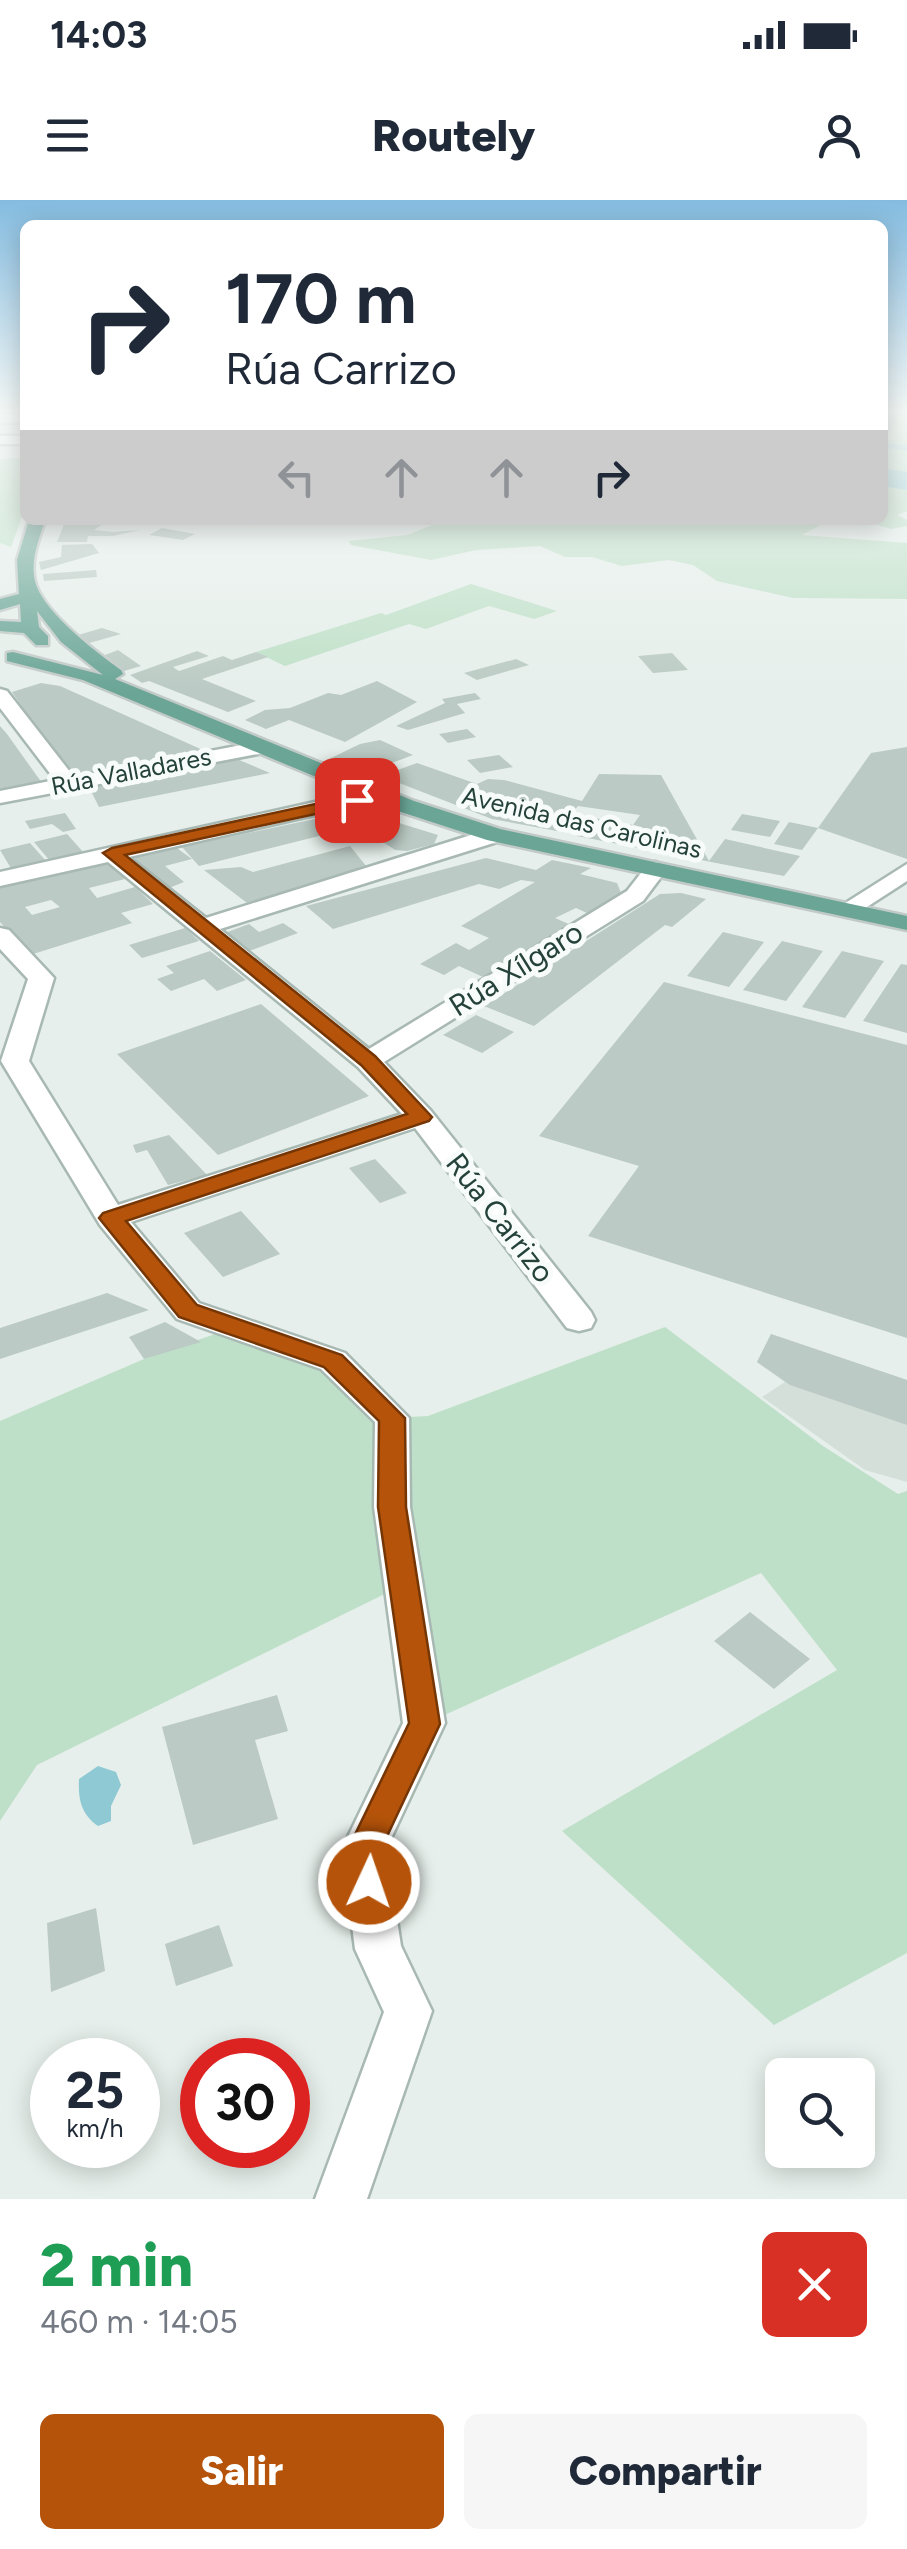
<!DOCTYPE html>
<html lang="es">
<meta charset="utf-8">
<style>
body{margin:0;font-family:Figtree,sans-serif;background:#f6f6f7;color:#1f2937;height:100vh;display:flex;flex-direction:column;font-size:38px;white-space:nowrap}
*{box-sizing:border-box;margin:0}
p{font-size:32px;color:#747a83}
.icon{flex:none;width:55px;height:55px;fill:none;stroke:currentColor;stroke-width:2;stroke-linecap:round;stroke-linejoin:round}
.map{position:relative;height:1999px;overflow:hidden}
.sheet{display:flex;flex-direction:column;background:#fff;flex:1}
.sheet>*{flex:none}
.hud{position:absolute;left:20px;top:20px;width:868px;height:305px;border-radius:15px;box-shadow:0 5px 25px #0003;background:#fff;color:#1f2937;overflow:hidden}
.controls{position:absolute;left:765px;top:1858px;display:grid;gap:20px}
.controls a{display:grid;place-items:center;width:110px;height:110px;border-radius:15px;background:#fff;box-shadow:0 5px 25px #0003;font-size:50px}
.speed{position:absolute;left:30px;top:1838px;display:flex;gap:20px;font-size:50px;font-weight:700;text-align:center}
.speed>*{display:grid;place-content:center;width:130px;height:130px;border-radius:50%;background:#fff;box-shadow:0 5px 25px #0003;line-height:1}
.speed small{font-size:25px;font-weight:400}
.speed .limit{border:15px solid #d22;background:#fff;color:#111}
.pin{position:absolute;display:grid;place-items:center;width:85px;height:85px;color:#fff;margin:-42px;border-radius:20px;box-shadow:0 5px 15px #0006}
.me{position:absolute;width:110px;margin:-55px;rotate:3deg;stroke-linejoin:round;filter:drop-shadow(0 0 8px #0008)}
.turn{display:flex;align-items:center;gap:35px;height:210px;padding:0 40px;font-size:45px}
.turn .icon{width:130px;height:130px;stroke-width:2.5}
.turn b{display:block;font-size:70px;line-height:85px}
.lanes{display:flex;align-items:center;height:95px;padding:0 40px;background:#0003;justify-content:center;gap:50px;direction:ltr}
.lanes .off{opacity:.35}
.round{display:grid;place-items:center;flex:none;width:105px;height:105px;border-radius:15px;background:#f6f6f7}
.headline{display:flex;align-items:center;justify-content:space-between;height:170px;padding:0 40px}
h1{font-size:60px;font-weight:800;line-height:75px;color:#1e9e55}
.button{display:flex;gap:20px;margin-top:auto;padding:20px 40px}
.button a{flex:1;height:115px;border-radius:15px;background:#b45309;color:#fff;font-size:40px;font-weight:800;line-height:115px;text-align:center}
.button a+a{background:#f6f6f7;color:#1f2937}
.status{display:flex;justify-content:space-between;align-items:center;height:70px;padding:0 50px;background:#fff;direction:ltr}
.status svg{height:28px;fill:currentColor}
header{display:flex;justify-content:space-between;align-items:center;height:130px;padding:0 40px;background:#fff;font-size:45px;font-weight:800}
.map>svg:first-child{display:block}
.built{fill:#d4dfda}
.green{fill:#bfe0c8}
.water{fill:#8ec9d4}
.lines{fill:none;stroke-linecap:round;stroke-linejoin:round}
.stream{stroke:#8ec9d4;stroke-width:5}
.river{fill:#8ec9d4;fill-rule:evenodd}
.building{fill:#bbcac4;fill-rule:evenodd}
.minor-casing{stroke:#a8b8b2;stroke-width:5}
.major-casing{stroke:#c2cac8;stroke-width:5}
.minor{fill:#fff;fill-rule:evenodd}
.major{fill:#6aa596;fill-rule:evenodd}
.route{fill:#b45309;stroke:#753606;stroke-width:2.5}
.labels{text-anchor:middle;stroke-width:10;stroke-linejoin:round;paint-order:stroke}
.far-street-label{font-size:25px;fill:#24423a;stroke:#f7fbf9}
.street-label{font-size:30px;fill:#24423a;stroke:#f7fbf9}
</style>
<div class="status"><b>14:03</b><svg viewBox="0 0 49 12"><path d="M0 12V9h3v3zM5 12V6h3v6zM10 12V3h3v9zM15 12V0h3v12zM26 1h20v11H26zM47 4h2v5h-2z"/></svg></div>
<header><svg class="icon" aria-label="menu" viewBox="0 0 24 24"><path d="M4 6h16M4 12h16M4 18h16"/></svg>Routely<svg class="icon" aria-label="person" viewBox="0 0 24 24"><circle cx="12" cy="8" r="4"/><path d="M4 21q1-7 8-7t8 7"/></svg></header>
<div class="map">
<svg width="907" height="1999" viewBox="0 0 907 1999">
<rect width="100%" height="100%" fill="#e6efeb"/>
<!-- built -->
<path class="built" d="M 771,1134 L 907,1180 L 907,1282 L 865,1270 L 762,1197 L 785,1182 L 757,1162 Z"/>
<!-- green -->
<g class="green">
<path d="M 883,212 L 907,212 L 907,311 L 897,315 L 907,320 L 907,326 L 891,329 L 860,320 L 882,320 Z"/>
<path d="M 8,258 L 25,259 L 25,309 L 11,347 L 0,343 L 0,260 Z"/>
<path d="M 445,320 L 806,320 L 819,326 L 802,335 L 907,343 L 907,399 L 793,398 L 717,381 L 693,365 L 669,360 L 622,366 L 592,357 L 565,357 L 540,346 L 476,350 L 431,360 L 351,345 L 349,341 L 407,335 Z"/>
<path d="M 471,384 L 557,411 L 534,419 L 489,406 L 426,429 L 409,424 L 285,466 L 256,452 L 381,413 L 386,415 Z"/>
<path d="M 235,1127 L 333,1161 L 392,1218 L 428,1216 L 665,1127 L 823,1246 L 898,1294 L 907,1291 L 907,1753 L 774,1825 L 562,1631 L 837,1470 L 761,1373 L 440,1517 L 403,1385 L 37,1565 L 0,1621 L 0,1221 L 144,1159 Z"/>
</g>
<!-- water -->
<path class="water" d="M 98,1566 L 116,1572 L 121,1585 L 111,1606 L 111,1621 L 98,1626 C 81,1614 78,1599 79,1579 Z"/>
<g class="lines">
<!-- stream -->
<g class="stream">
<path d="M 882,231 L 896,219 L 893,212"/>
<path d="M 882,245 L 907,248"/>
</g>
<!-- river -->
<g class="river">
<path d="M 0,212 L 25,212 L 25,222 L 0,220 Z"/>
<path d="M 882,268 L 907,272 L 907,290 L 882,286 Z"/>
</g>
</g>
<!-- building -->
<g class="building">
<path d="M 65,322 L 104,323 L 94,330 L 113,332 L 140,330 L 113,336 L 88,336 L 87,342 L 57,342 Z"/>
<path d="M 162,328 L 195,334 L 183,340 L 149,335 Z"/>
<path d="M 92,344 L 99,353 L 41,370 L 39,362 L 61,357 L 62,345 Z"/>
<path d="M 96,370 L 97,377 L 44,381 L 43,374 Z"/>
<path d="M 102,428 L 121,434 L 86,444 L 78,435 Z"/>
<path d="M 118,450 L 141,466 L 124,471 L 105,455 Z"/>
<path d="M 197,451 L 209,456 L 173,467 L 179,471 L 223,456 L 232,460 L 256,452 L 268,457 L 202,479 L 256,501 L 228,512 L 149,481 L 142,483 L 130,475 Z"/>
<path d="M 672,453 L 688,470 L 653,473 L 638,456 Z"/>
<path d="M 516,459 L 529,465 L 477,480 L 464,473 Z"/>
<path d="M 377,481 L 417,502 L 345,542 L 289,520 L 266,529 L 245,520 L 265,510 L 290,508 L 328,493 L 341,495 Z"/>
<path d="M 41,483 L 60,486 L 205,551 L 79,578 L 68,576 L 12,492 Z"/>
<path d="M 475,493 L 481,499 L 457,504 L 465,513 L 408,530 L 396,526 L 445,503 L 442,499 Z"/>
<path d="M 0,526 L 7,534 L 42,583 L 0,594 Z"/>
<path d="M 467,529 L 476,537 L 448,543 L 439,534 Z"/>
<path d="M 380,540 L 413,555 L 360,575 L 325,561 L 360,544 Z"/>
<path d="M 907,547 L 907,659 L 818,628 L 802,650 L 774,644 L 789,622 L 818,628 L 871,553 Z"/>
<path d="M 499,555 L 513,567 L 480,573 L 467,560 Z"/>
<path d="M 237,559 L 270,573 L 99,607 L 89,587 L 208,562 Z"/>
<path d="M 417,563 L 477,584 L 488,579 L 504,580 L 582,601 L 599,574 L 661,575 L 709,661 L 725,639 L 800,656 L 784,676 L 577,636 L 589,617 L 633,625 L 640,615 L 578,606 L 557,631 L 492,619 L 381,576 Z"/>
<path d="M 357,610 L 438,635 L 434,644 L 407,651 L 395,650 L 374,636 L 357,639 L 319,636 L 199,666 L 182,647 Z"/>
<path d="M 65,613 L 76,629 L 63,632 L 52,624 L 30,629 L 25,621 Z"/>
<path d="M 742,614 L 780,621 L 770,637 L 731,630 Z"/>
<path d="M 67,634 L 84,653 L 50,661 L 34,642 Z"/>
<path d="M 30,643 L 46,661 L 12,670 L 0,650 Z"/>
<path d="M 174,646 L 192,659 L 165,666 L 184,682 L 169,688 L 134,661 L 137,656 Z"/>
<path d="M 350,646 L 367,667 L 247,703 L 204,670 L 241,667 L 253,672 Z"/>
<path d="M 486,658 L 536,670 L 552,660 L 591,668 L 580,674 L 617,683 L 621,693 L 587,713 L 576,708 L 555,718 L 571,725 L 483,777 L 459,766 L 444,775 L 420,764 L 456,743 L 469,750 L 489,738 L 461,726 L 535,682 L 521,680 L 499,689 L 479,684 L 333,729 L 306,706 Z"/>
<path d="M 107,659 L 125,679 L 89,688 L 97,698 L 135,687 L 153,704 L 121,713 L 132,723 L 30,755 L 0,722 L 0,686 ZM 51,700 L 60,707 L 32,715 L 25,707 Z"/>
<path d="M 681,693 L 706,699 L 672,727 L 665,725 L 534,826 L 484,806 L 660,694 Z"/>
<path d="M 283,723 L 298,733 L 249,751 L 225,733 L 249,724 L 259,732 Z"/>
<path d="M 185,728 L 199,741 L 142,758 L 129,745 Z"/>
<path d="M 723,732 L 764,742 L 729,787 L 687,776 Z"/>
<path d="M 782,741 L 823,751 L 786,801 L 743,790 Z"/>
<path d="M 210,751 L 246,780 L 217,791 L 204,779 L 171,791 L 157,779 L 174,773 L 166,766 Z"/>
<path d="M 842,751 L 884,761 L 845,818 L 802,807 Z"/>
<path d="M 901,764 L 907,765 L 907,833 L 863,821 Z"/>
<path d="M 664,782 L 907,845 L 907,1138 L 588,1036 L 639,966 L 539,936 Z"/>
<path d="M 261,804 L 369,896 L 218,955 L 117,854 Z"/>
<path d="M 476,815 L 514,832 L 482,853 L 443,835 Z"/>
<path d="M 169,935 L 207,975 L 168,985 L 147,950 L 136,953 L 133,945 Z"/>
<path d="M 375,959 L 407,993 L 380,1003 L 349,968 Z"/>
<path d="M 241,1011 L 280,1054 L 223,1077 L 184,1033 Z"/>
<path d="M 107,1093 L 149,1110 L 0,1159 L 0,1128 Z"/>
<path d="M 165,1122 L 201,1142 L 144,1159 L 129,1137 Z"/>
<path d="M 771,1134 L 907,1180 L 907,1225 L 790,1185 L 757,1162 Z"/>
<path d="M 750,1412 L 810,1459 L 774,1489 L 714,1441 Z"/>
<path d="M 277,1495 L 288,1531 L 255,1540 L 278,1619 L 193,1645 L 162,1527 Z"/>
<path d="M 96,1708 L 105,1771 L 51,1792 L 47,1723 Z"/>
<path d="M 219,1725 L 233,1766 L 176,1786 L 165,1744 Z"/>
</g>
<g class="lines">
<!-- minor casing -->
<g class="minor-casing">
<g id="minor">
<path d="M 25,214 L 25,222 L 0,223 L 0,215 Z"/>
<rect x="0" y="236" width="25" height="8"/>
<path d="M 0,489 L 7,491 L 74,577 L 263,541 L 273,547 L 263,553 L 0,603 L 0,591 L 55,580 L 0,508 Z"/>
<path d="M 378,588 L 389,594 L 386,599 L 129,657 L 206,718 L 487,630 L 503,630 L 506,635 L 503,640 L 220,729 L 369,849 L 627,691 L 648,664 L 656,662 L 667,669 L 643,701 L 384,862 L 431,911 L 591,1112 L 595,1120 L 591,1128 L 579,1131 L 567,1128 L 415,928 L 131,1022 L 199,1103 L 345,1153 L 409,1218 L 410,1307 L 445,1523 L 386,1649 L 401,1746 L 432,1811 L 367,1999 L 315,1999 L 384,1812 L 355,1749 L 342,1649 L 403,1523 L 374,1307 L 375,1222 L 321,1169 L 177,1119 L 100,1025 L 1,861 L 28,779 L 0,749 L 0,728 L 9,730 L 54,778 L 29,861 L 118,1005 L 402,914 L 358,867 L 108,662 L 0,686 L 0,672 Z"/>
<path d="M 907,664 L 907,681 L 856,714 L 840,714 L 836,709 Z"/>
</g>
</g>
<!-- major casing -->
<g class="major-casing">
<path id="major" d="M 29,320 L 45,320 C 39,340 30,360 35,381 C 42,411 96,452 121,470 L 123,474 L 115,479 L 414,601 L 500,629 L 907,716 L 907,730 L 487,640 L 398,611 L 83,480 L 7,461 L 7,453 L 13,452 L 103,475 L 61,442 L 37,411 L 39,427 L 48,436 L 48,445 L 36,445 L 24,433 L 0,431 L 0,421 L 21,422 L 20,404 L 0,410 L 0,399 L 19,394 L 17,360 Z"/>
</g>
<!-- minor -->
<use href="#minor" class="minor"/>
<!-- major -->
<use href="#major" class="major"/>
</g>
<!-- sky -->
<linearGradient id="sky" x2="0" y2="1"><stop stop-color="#84bce0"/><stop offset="0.43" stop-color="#f4f8f6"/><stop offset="1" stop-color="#f4f8f6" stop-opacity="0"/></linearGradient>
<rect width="907" height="492" fill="url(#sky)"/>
<!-- route -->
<path class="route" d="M 357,595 L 362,597 L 362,604 L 125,655 L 375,856 L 432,917 L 429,921 L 126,1021 L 197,1105 L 342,1155 L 405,1218 L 406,1307 L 440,1524 L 381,1649 L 386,1682 L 381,1693 L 369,1698 L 357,1693 L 348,1649 L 409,1523 L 378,1307 L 379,1221 L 324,1167 L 179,1117 L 99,1018 L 103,1013 L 407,914 L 361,865 L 103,653 L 112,648 Z"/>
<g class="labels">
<!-- far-street labels -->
<g class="far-street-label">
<text transform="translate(131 571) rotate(-11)" y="9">Rúa Valladares</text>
<text transform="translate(582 622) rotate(13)" y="9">Avenida das Carolinas</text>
</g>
<!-- street labels -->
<g class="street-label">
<text transform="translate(516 769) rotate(-32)" y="10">Rúa Xílgaro</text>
<text transform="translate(500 1018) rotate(52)" y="10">Rúa Carrizo</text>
</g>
</g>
</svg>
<div class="controls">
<a><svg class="icon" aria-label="search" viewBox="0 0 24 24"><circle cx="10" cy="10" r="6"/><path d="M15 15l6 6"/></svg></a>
</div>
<div class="speed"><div>25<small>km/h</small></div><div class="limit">30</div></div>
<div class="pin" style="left:357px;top:600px;background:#d93025"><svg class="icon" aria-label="arrive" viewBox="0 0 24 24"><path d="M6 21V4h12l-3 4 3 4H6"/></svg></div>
<svg class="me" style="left:369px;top:1682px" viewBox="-20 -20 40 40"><circle r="17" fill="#b45309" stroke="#fff" stroke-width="3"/><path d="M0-11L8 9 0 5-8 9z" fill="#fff"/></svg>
<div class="hud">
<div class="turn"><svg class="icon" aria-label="right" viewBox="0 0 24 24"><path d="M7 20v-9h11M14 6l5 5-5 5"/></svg><div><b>170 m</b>Rúa Carrizo</div></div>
<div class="lanes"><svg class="icon off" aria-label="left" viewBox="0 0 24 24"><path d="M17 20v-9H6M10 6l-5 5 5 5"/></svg><svg class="icon off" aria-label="ahead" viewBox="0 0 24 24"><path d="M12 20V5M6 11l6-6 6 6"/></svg><svg class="icon off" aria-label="ahead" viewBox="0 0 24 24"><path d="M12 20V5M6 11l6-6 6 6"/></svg><svg class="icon" aria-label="right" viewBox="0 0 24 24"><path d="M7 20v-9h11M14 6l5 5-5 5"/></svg></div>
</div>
</div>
<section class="sheet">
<div class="headline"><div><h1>2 min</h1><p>460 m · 14:05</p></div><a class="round" style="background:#d93025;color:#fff"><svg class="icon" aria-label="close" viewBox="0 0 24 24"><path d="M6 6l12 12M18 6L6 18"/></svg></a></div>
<div class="button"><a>Salir</a><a>Compartir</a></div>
</section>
